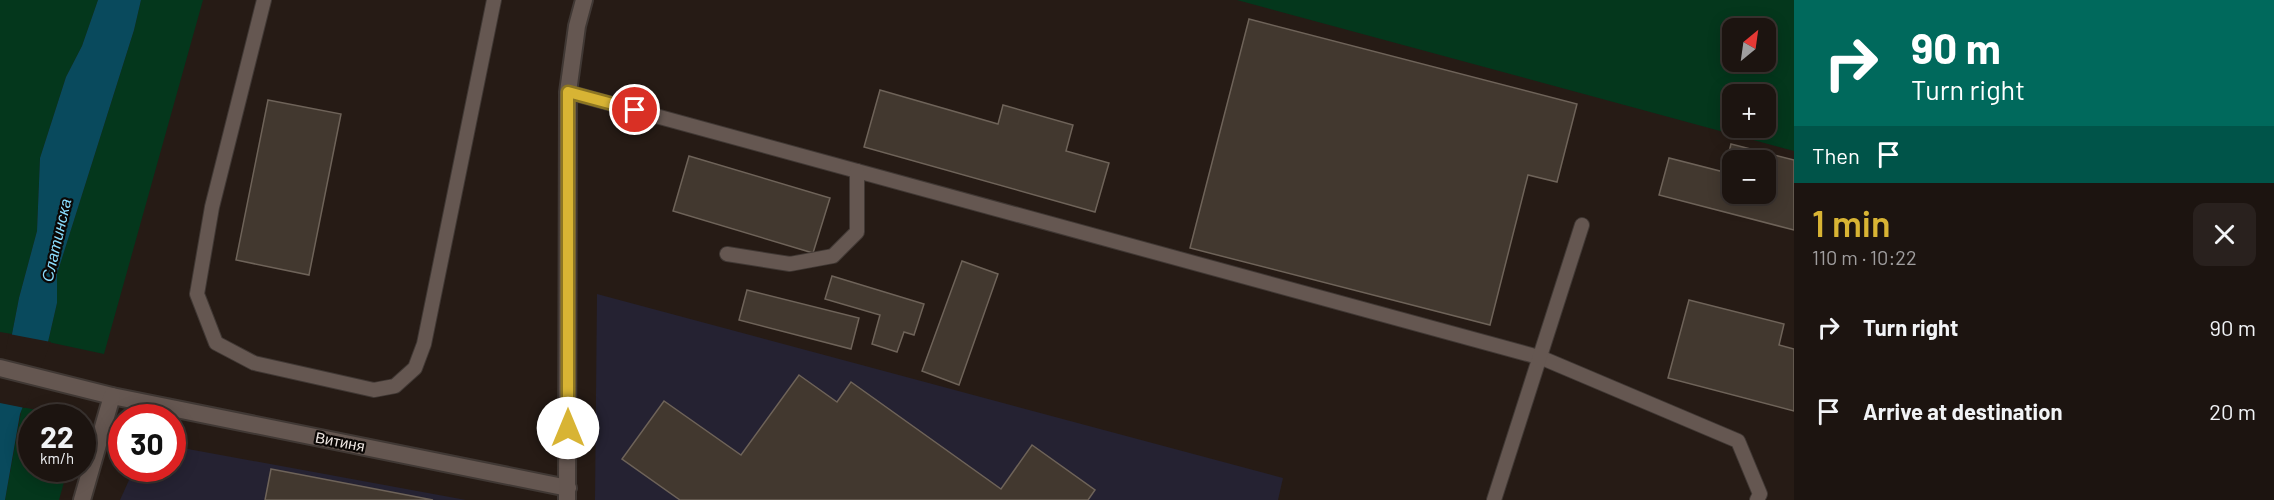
<!DOCTYPE html>
<meta charset="utf-8">
<style>
body{margin:0;font-family:Barlow,sans-serif;background:#29211e;color:#f1f3f6;height:100vh;display:flex;flex-direction:column;font-size:22px;white-space:nowrap}
*{box-sizing:border-box;margin:0}
p{font-size:20px;color:#a09e9f}
.icon{flex:none;width:33px;height:33px;fill:none;stroke:currentColor;stroke-width:2;stroke-linecap:round;stroke-linejoin:round}
.map{position:relative;flex:1;overflow:hidden}
.drawer{display:flex;flex-direction:column;background:#1c1410;width:480px}
.drawer>*{flex:none}
.guide{background:#00695c;color:#fff;overflow:hidden}
.needle{width:39px;rotate:29deg}
.controls{position:absolute;left:1722px;top:18px;display:grid;gap:12px}
.controls a{display:grid;place-items:center;width:54px;height:54px;border-radius:12px;background:#1c1410;box-shadow:0 3px 15px #0003,0 0 0 2px #3a3330;font-size:30px}
.speed{position:absolute;left:18px;top:404px;display:flex;gap:12px;font-size:30px;font-weight:700;text-align:center}
.speed>*{display:grid;place-content:center;width:78px;height:78px;border-radius:50%;background:#1c1410;box-shadow:0 3px 15px #0003,0 0 0 2px #3a3330;line-height:1}
.speed small{font-size:15px;font-weight:400}
.speed .limit{border:9px solid #d22;background:#fff;color:#111}
.pin{position:absolute;display:grid;place-items:center;width:51px;height:51px;color:#fff;margin:-26px;border:3px solid #fff;border-radius:50%;box-shadow:0 2px 6px #0007}
.me{position:absolute;width:66px;margin:-33px;rotate:0deg;stroke-linejoin:round;filter:drop-shadow(0 0 4px #0008)}
.turn{display:flex;align-items:center;gap:21px;height:126px;padding:0 18px;font-size:27px}
.turn .icon{width:78px;height:78px;stroke-width:2.5}
.turn b{display:block;font-size:42px;line-height:51px}
.then{display:flex;align-items:center;height:57px;padding:0 18px;background:#0003;gap:12px;font-size:22px}
.round{display:grid;place-items:center;flex:none;width:63px;height:63px;border-radius:12px;background:#29211e}
.head{display:flex;align-items:center;justify-content:space-between;height:102px;padding:0 18px}
h1{font-size:36px;font-weight:600;line-height:45px;color:#d8b434}
ul{padding:0;list-style:none}
li{display:flex;align-items:center;gap:18px;height:84px;padding:0 18px}
li div{flex:1}
li b{display:block;font-size:22px}
li em{font-style:normal}
main{display:flex;flex:1;min-height:0}
.map>svg:first-child{display:block}
.commercial{fill:#252232}
.green{fill:#04371c;fill-rule:evenodd}
.water{fill:#094a5d}
.pier{fill:#261b15}
.building{fill:#42382f;stroke:#6e6359;stroke-width:1.5;fill-rule:evenodd}
.lines{fill:none;stroke-linecap:round;stroke-linejoin:round}
.service-casing{stroke:#403834;stroke-width:16}
.minor-casing{stroke:#403834;stroke-width:20}
.service{stroke:#655751;stroke-width:14}
.minor{stroke:#655751;stroke-width:16}
.route-casing{stroke:#8c7522;stroke-width:15}
.route{stroke:#d8b434;stroke-width:10}
.labels{text-anchor:middle;stroke-width:4.5;stroke-linejoin:round;paint-order:stroke}
.street-label{font-size:15px;fill:#efe7e3;stroke:#0b0705}
.water-label{font-size:16px;font-style:italic;fill:#8cdeff;stroke:#0b0705}
</style>
<main>
<div class="map">
<svg width="1794" height="500" viewBox="0 0 1794 500">
<rect width="100%" height="100%" fill="#261b15"/>
<!-- commercial -->
<g class="commercial">
<path d="M 597,294 L 1283,478 L 1278,500 L 595,500 Z"/>
<path d="M 177,447 L 466,500 L 120,500 L 134,469 L 172,468 L 173,449 Z"/>
</g>
<!-- green -->
<g class="green">
<path d="M 0,0 L 98,0 L 82,46 L 66,77 L 40,158 L 37,231 L 19,298 L 12,334 L 0,332 Z"/>
<path d="M 141,0 L 203,0 L 104,354 L 48,342 L 57,303 L 57,274 L 134,30 Z"/>
<path d="M 1237,0 L 1794,0 L 1794,151 ZM 1732,28 L 1766,28 L 1766,62 L 1732,62 ZM 1732,94 L 1766,94 L 1766,128 L 1732,128 Z"/>
<path d="M 22,407 L 69,417 L 32,417 L 32,468 L 68,468 L 59,500 L 5,500 Z"/>
</g>
<!-- water -->
<path class="water" d="M 98,0 L 141,0 L 134,30 L 57,274 L 57,303 L 48,342 L 20,414 L 5,500 L 0,500 L 0,396 L 19,298 L 37,231 L 40,158 L 66,77 L 82,46 Z"/>
<!-- pier -->
<path class="pier" d="M 9,334 L 51,342 L 25,408 L 0,403 L 0,380 Z"/>
<!-- building -->
<g class="building">
<path d="M 1249,19 L 1577,104 L 1557,182 L 1528,175 L 1490,325 L 1190,248 Z"/>
<path d="M 880,90 L 998,124 L 1003,105 L 1073,125 L 1066,151 L 1109,163 L 1095,212 L 864,147 Z"/>
<path d="M 268,100 L 341,114 L 309,275 L 236,260 Z"/>
<path d="M 1731,144 L 1794,160 L 1794,230 L 1659,195 L 1669,158 L 1724,172 ZM 1732,160 L 1766,160 L 1766,194 L 1732,194 Z"/>
<path d="M 689,156 L 830,198 L 813,253 L 673,211 Z"/>
<path d="M 962,261 L 998,274 L 959,385 L 922,371 Z"/>
<path d="M 832,276 L 924,304 L 914,335 L 904,332 L 897,352 L 872,344 L 880,315 L 825,299 Z"/>
<path d="M 747,290 L 859,318 L 851,349 L 739,320 Z"/>
<path d="M 1689,300 L 1784,324 L 1779,345 L 1794,349 L 1794,411 L 1668,378 Z"/>
<path d="M 799,375 L 837,402 L 851,382 L 1001,489 L 1032,445 L 1095,490 L 1088,500 L 680,500 L 622,459 L 664,401 L 741,455 Z"/>
<path d="M 271,469 L 433,500 L 265,500 Z"/>
</g>
<g class="lines">
<!-- service casing -->
<g class="service-casing">
<g id="service">
<path d="M 264,0 L 212,207 L 197,294 L 216,343 L 254,363 L 374,390 L 395,386 L 415,368 L 424,344 L 494,0"/>
<path d="M 568,92 L 1542,358 L 1738,441 L 1760,494 L 1757,500"/>
<path d="M 727,254 L 790,264 L 833,256 L 857,232 L 857,171"/>
<path d="M 1494,500 L 1582,225"/>
</g>
</g>
<!-- minor casing -->
<g class="minor-casing">
<g id="minor">
<path d="M 0,368 L 112,396 L 568,488"/>
<path d="M 82,500 L 112,396"/>
<path d="M 567,500 L 568,92 L 577,26 L 584,0"/>
</g>
</g>
<!-- service -->
<use href="#service" class="service"/>
<!-- minor -->
<use href="#minor" class="minor"/>
</g>
<g class="lines">
<!-- route casing -->
<g class="route-casing">
<path id="route" d="M 568,428 L 568,92 L 635,110"/>
</g>
<!-- route -->
<use href="#route" class="route"/>
</g>
<g class="labels">
<!-- street labels -->
<g class="street-label">
<text transform="translate(340 442) rotate(11)" y="5">Витиня</text>
</g>
<!-- water labels -->
<g class="water-label">
<text transform="translate(56 240) rotate(-77)" y="6">Слатинска</text>
</g>
</g>
</svg>
<div class="controls">
<a><svg class="needle" viewBox="-14 -14 28 28"><path d="M0-13l5 13h-10z" fill="#e53935"/><path d="M0 13l5-13h-10z" fill="#a09e9f"/></svg></a>
<a>+</a>
<a>−</a>
</div>
<div class="speed"><div>22<small>km/h</small></div><div class="limit">30</div></div>
<div class="pin" style="left:635px;top:110px;background:#d93025"><svg class="icon" aria-label="arrive" viewBox="0 0 24 24"><path d="M6 21V4h12l-3 4 3 4H6"/></svg></div>
<svg class="me" style="left:568px;top:428px" viewBox="-20 -20 40 40"><circle r="19" fill="#fff"/><path d="M0-13L10 11 0 6-10 11z" fill="#d8b434"/></svg>
</div>
<section class="drawer">
<div class="guide">
<div class="turn"><svg class="icon" aria-label="right" viewBox="0 0 24 24"><path d="M7 20v-9h11M14 6l5 5-5 5"/></svg><div><b>90 m</b>Turn right</div></div>
<div class="then">Then<svg class="icon" aria-label="arrive" viewBox="0 0 24 24"><path d="M6 21V4h12l-3 4 3 4H6"/></svg></div>
</div>
<div class="head"><div><h1>1 min</h1><p>110 m · 10:22</p></div><a class="round"><svg class="icon" aria-label="close" viewBox="0 0 24 24"><path d="M6 6l12 12M18 6L6 18"/></svg></a></div>
<ul>
<li><svg class="icon" aria-label="right" viewBox="0 0 24 24"><path d="M7 20v-9h11M14 6l5 5-5 5"/></svg><div><b>Turn right</b></div><em>90 m</em></li>
<li><svg class="icon" aria-label="arrive" viewBox="0 0 24 24"><path d="M6 21V4h12l-3 4 3 4H6"/></svg><div><b>Arrive at destination</b></div><em>20 m</em></li>
</ul>
</section>
</main>
